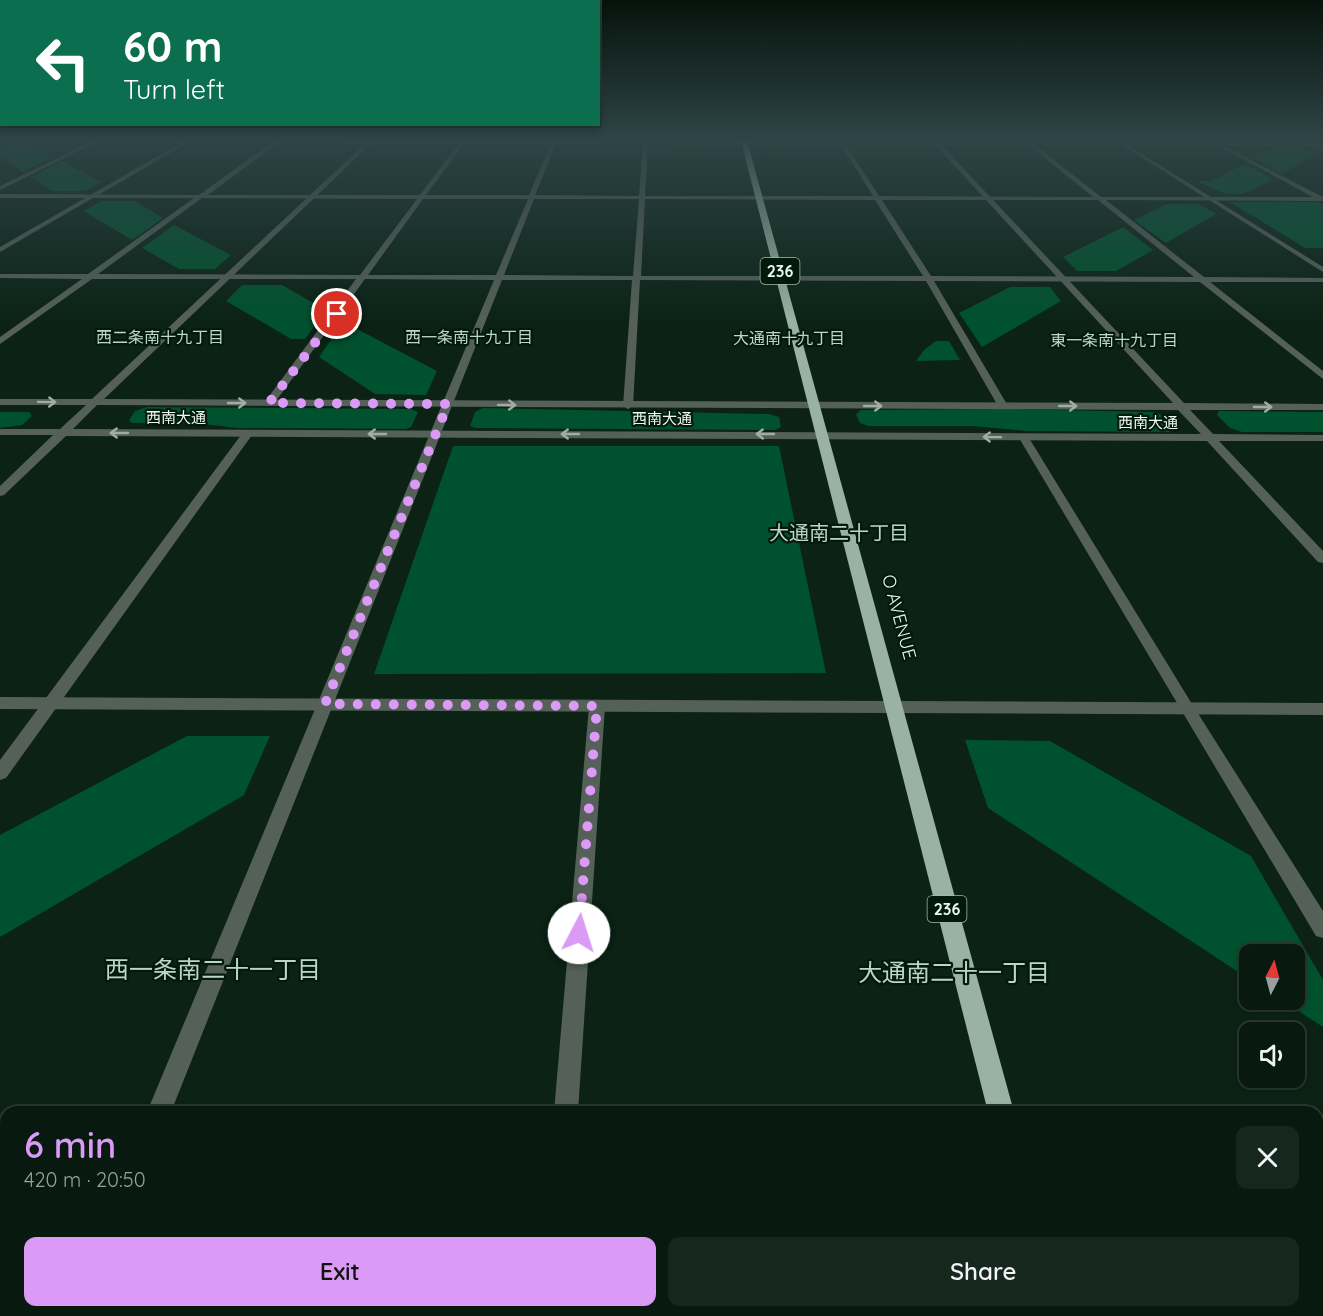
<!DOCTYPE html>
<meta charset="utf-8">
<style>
body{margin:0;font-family:Quicksand,"Noto Sans JP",sans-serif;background:#16271e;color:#f1f3f6;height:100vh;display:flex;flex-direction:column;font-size:22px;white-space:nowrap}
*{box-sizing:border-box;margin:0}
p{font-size:20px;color:#98a19f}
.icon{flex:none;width:33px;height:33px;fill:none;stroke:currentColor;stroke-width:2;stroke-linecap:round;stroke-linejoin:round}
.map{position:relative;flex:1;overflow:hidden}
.details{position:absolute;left:0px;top:1106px;width:1323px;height:212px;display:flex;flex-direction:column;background:#081a10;border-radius:18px 18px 0 0;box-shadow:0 3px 9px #0003,0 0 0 2px #293830}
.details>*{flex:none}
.top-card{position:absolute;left:0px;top:0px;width:600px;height:126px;box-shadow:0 3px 9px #0003,0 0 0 2px #293830;background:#0b6e4f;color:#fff;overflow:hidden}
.needle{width:39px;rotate:6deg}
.fabs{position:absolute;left:1239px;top:944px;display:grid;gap:12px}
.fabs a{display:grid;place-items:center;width:66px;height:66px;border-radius:12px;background:#081a10;box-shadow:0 3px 9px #0003,0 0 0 2px #293830;font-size:30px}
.pin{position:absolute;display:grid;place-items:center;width:51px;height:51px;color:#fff;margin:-26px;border:3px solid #fff;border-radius:50%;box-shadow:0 2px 6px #0007}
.me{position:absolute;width:66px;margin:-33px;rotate:5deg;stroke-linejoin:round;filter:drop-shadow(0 0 4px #0008)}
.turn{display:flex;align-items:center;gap:21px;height:126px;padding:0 24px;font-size:27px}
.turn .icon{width:78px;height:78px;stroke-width:2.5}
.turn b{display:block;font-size:42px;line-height:51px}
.round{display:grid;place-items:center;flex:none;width:63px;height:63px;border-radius:12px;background:#16271e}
.summary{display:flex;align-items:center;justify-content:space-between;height:102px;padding:0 24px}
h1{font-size:36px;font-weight:600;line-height:45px;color:#da9af6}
.cta{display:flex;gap:12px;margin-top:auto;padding:12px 24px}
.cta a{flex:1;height:69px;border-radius:12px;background:#da9af6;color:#111;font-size:24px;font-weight:600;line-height:69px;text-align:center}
.cta a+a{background:#16271e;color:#f1f3f6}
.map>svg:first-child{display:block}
.green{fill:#00512e}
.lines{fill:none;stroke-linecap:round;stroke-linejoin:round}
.minor{fill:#556059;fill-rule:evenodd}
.tertiary{fill:#556059;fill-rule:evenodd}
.trunk{fill:#99b2a1;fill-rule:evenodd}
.oneway{stroke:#a0aca4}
.route{stroke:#da9af6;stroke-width:10;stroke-dasharray:0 18}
.labels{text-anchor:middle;stroke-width:4.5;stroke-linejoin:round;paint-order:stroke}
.far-street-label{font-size:15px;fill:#ebf9f0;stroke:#03190c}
.shield{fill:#03190c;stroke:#a5b6ac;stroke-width:1.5}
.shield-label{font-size:16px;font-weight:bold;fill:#ebf9f0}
.far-neighbourhood-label{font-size:16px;fill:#bad6c4;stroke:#03190c}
.street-label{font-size:18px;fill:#ebf9f0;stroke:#03190c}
.neighbourhood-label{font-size:20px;fill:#bad6c4;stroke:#03190c}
.near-neighbourhood-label{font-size:24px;fill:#bad6c4;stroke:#03190c}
</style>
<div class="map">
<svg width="1323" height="1316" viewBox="0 0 1323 1316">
<rect width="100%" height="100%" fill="#0b2215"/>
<!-- green -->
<g class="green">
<path d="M 8,145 L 36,145 L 55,156 L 23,172 L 0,157 L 0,148 Z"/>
<path d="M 1274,147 L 1302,147 L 1316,154 L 1282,174 L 1253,158 Z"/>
<path d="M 62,161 L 101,182 L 85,191 L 52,191 L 31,177 Z"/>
<path d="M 1244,164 L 1273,179 C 1241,198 1231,200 1198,181 L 1212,181 Z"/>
<path d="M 101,201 L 135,201 L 163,218 L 132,240 L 84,211 Z"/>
<path d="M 1230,202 L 1317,202 L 1323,205 L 1323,248 L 1305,248 Z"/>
<path d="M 1167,204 L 1199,204 L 1216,214 L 1166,243 L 1134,220 Z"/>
<path d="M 174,225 L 231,255 L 215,269 L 179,269 L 142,248 Z"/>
<path d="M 1123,227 L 1153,250 L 1116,271 L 1077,271 L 1063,257 Z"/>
<path d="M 242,285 L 282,285 L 326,310 L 305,339 L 291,339 L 226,301 Z"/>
<path d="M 1010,287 L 1050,287 L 1061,301 L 982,347 L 959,313 Z"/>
<path d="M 339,328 L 357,329 L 437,371 L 426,395 L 375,394 L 319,357 Z"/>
<path d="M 936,341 L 949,341 L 960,360 L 916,361 L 924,350 Z"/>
<path d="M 147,407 L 411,409 L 418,412 L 411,427 L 406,429 L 237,428 L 195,423 L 132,423 L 129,420 L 135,411 Z"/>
<path d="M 483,408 L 769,414 L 779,417 L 781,427 L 775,430 L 476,428 L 470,426 L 475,412 Z"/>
<path d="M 1000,409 L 1152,412 L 1160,414 L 1172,430 L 1169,432 L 1027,431 L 972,426 L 868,426 L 860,423 L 856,414 L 861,410 Z"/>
<path d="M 1219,411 L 1323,412 L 1323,432 L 1242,432 L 1230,428 L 1217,415 Z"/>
<path d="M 0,412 L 29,412 L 32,416 L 22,425 L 0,428 Z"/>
<path d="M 453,446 L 779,446 L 826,673 L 374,674 Z"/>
<path d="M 187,736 L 270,736 L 244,795 L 0,937 L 0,835 Z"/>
<path d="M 965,740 L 1050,741 L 1251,856 L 1323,980 L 1323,1027 L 1280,999 L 1294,999 L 1294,954 L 1250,954 L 1249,979 L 988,808 Z"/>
</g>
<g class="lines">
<!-- minor -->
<g class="minor">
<path d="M 463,137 L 469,137 L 466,140 L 552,141 L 553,137 L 559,137 L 557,141 L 643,141 L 643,137 L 649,137 L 648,141 L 839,141 L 836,137 L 842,137 L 844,141 L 1025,142 L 1027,139 L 1031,142 L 1323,142 L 1323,146 L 1222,145 L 1323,197 L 1323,201 L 1106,200 L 1204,277 L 1323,278 L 1323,282 L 1210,282 L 1323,371 L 1323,379 L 1200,282 L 934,281 L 1008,406 L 1003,409 L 998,406 L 926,281 L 640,280 L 633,406 L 628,409 L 623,406 L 632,280 L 502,280 L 171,1112 L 147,1112 L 494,280 L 365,279 L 273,405 L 269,406 L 264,403 L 356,279 L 92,279 L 0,344 L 0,337 L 82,279 L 0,278 L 0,274 L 88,274 L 194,198 L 0,198 L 0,194 L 199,195 L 271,143 L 95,143 L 0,190 L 0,186 L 88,143 L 0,143 L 0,139 L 461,140 ZM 278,143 L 458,144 L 420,195 L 208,195 ZM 464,144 L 551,144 L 529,195 L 426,195 ZM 556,144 L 643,144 L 639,196 L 535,195 ZM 648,144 L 841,145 L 873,196 L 645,196 ZM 846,145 L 1029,145 L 1093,197 L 879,196 ZM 1035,145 L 1217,145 L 1313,197 L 1101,197 ZM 202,198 L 417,199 L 360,275 L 98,274 ZM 423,199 L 528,199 L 496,275 L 368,275 ZM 534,199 L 639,199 L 633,276 L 504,275 ZM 645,199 L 875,200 L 923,276 L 641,276 ZM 882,200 L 1098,200 L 1194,277 L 931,276 Z"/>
<path d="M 248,430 L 252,431 L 252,435 L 6,778 L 0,780 L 0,760 L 244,431 Z"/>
<path d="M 1024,435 L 1029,438 L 1192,704 L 1323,911 L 1323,938 L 1316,936 L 1019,438 Z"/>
<path d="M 597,700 L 603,702 L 605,706 L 578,1112 L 554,1112 L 589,706 L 591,702 Z"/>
<path d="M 64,1311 L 92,1311 L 90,1316 L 62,1316 Z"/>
<path d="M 537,1311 L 565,1311 L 564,1316 L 536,1316 Z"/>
</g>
<!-- tertiary -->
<g class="tertiary">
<path d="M 191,137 L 198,137 L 0,252 L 0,247 Z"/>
<path d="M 372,137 L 378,137 L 104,399 L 1173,403 L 928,137 L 934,137 L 1184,403 L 1323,404 L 1323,410 L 1190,410 L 1213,434 L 1323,435 L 1323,441 L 1219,441 L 1323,551 L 1323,563 L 1318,562 L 1207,441 L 66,436 L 4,495 L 0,496 L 0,486 L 53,435 L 0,435 L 0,429 L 60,429 L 86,405 L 0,405 L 0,399 L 92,399 ZM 97,405 L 1178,410 L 1201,434 L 73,429 Z"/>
<path d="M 1109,137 L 1115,137 L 1323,267 L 1323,272 Z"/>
<path d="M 1291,137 L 1298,137 L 1323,148 L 1323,152 Z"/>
<path d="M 0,697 L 1323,703 L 1323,715 L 0,709 Z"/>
</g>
<!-- trunk -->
<g class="trunk">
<path d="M 740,137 L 746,137 L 1014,1112 L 988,1112 Z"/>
<path d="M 1038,1311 L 1068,1311 L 1070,1316 L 1040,1316 Z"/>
</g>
</g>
<!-- one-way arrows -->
<defs><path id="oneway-shaft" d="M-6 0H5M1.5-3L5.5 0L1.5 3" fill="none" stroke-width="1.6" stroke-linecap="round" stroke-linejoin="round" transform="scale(1.5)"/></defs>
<g class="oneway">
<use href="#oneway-shaft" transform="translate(47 402) rotate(1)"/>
<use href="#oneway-shaft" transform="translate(237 403)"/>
<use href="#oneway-shaft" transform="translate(507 405) rotate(1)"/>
<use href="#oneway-shaft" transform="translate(873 406)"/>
<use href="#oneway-shaft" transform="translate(1068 406)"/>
<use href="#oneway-shaft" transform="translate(1263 407)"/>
<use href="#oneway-shaft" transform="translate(119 433) rotate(-180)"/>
<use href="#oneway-shaft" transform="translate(377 434) rotate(-180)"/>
<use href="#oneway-shaft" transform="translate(570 434) rotate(180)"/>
<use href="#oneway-shaft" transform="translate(765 434) rotate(-180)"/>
<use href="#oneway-shaft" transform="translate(992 437) rotate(-179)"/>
</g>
<!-- sky -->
<linearGradient id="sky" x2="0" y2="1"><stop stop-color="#06130c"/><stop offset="0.43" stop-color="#2e4446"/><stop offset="1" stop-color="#2e4446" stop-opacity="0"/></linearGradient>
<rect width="1323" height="321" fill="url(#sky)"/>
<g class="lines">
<!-- route -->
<path class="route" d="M 337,314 L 269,403 L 448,404 L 325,704 L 597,706 L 579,933"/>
</g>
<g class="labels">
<!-- far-street labels -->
<g class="far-street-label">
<text x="176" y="423">西南大通</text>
<text x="662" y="424">西南大通</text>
<text x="1148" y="428">西南大通</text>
</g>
<!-- shield labels -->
<g class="shield">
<rect x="760.5" y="258" width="39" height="26" rx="4.5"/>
<rect x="927.5" y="896" width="39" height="26" rx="4.5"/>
</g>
<g class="shield-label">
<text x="780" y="277">236</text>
<text x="947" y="915">236</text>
</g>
<!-- far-neighbourhood labels -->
<g class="far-neighbourhood-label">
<text x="160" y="343">西二条南十九丁目</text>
<text x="469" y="343">西一条南十九丁目</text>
<text x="789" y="344">大通南十九丁目</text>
<text x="1114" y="346">東一条南十九丁目</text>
</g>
<!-- street labels -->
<g class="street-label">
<text transform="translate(899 617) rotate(75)" y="6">O AVENUE</text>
</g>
<!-- neighbourhood labels -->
<g class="neighbourhood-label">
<text x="839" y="540">大通南二十丁目</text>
</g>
<!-- near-neighbourhood labels -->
<g class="near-neighbourhood-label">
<text x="213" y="978">西一条南二十一丁目</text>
<text x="954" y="981">大通南二十一丁目</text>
</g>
</g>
</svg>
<div class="fabs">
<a><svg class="needle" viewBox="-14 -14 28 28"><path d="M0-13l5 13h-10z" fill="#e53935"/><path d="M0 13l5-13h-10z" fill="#98a19f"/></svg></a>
<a><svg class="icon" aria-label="sound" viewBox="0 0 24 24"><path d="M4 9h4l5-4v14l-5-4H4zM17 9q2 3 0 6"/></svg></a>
</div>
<div class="pin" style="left:337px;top:314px;background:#d93025"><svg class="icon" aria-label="arrive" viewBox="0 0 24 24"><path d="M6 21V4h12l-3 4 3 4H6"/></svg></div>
<svg class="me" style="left:579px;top:933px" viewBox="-20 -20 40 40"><circle r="19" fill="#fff"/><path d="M0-13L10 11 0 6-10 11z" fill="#da9af6"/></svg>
<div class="top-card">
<div class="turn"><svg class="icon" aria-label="left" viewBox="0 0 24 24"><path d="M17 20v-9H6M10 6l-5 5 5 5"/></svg><div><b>60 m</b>Turn left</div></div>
</div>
<section class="details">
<div class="summary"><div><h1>6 min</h1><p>420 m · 20:50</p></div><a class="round"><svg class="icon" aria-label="close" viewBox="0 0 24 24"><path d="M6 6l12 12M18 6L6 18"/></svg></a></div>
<div class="cta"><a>Exit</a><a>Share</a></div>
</section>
</div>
